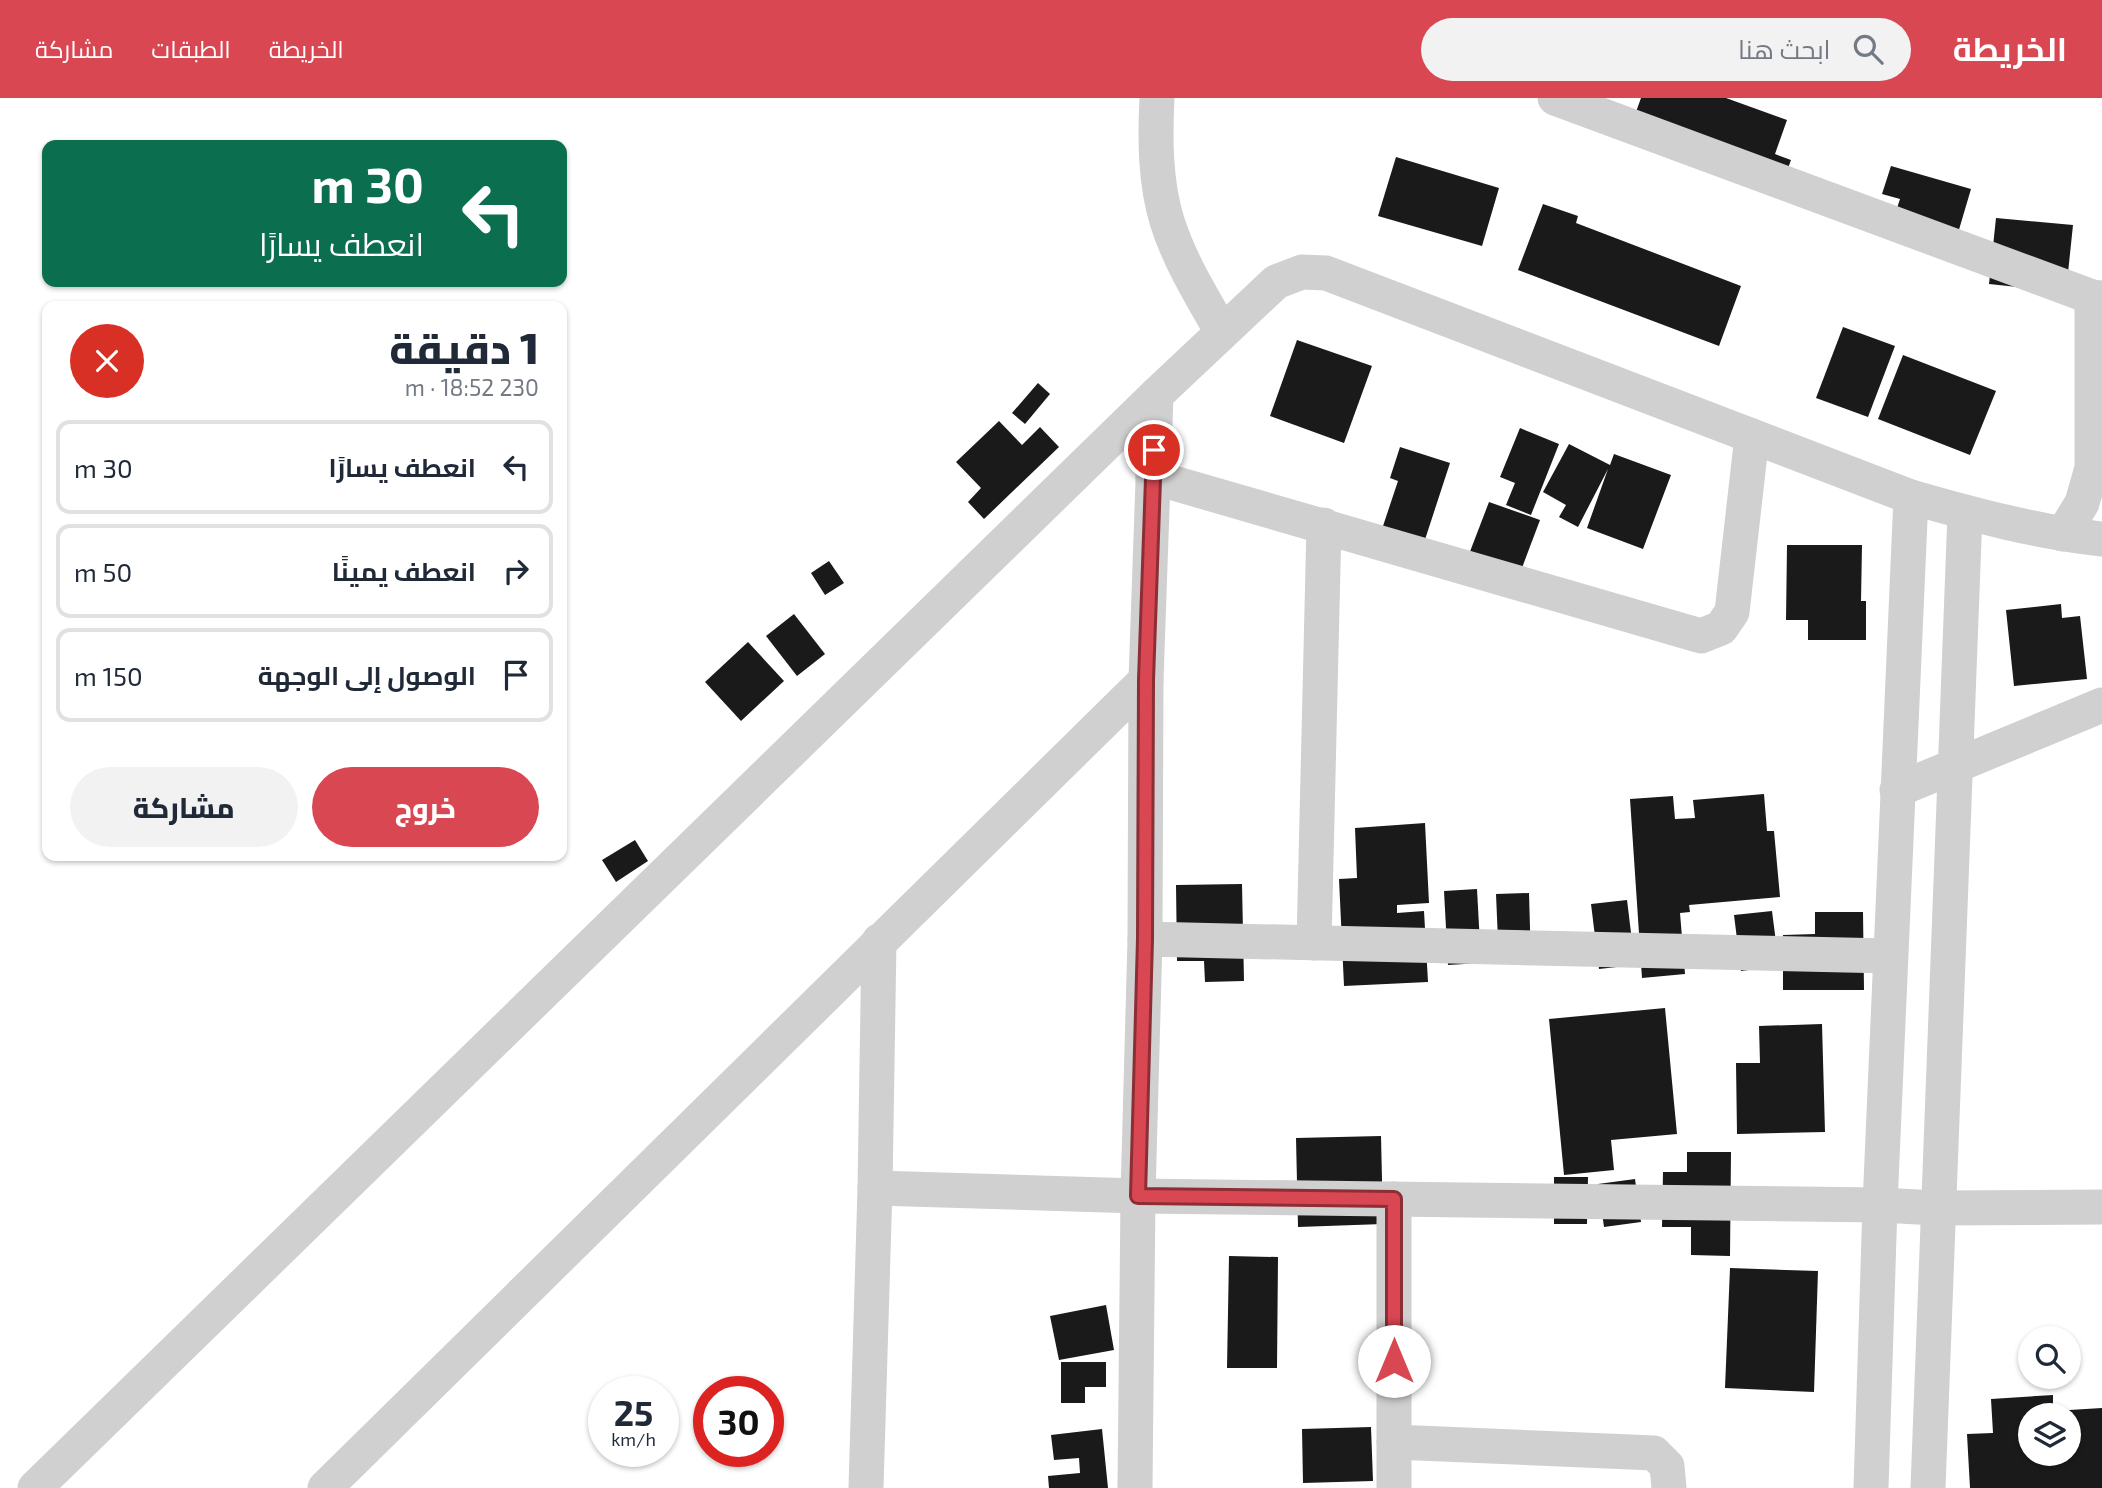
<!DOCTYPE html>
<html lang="ar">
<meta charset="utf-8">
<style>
body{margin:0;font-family:"Exo 2",Cairo,sans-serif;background:#f2f2f3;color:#1f2937;direction:rtl;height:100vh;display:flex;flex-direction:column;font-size:26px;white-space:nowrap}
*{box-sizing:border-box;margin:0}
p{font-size:23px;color:#747a83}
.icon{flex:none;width:38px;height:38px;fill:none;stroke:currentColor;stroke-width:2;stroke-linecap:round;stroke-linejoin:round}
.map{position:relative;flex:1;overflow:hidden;direction:ltr}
.drawer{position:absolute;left:42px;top:203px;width:525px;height:560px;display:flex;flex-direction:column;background:#fff;border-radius:14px;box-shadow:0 2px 5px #0004;direction:rtl}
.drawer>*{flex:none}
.guide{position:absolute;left:42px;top:42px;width:525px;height:147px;border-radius:14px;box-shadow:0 2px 5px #0004;direction:rtl;background:#0b6e4f;color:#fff;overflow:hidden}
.tools{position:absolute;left:2018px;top:1228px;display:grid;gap:14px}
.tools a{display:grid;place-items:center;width:63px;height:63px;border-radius:50%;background:#fff;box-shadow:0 2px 5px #0004;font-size:35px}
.speed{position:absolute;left:588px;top:1278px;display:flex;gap:14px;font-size:35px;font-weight:700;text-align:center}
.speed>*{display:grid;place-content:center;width:91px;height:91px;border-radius:50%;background:#fff;box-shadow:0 2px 5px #0004;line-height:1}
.speed small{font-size:18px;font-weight:400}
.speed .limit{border:10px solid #d22;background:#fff;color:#111}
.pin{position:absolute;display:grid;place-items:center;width:60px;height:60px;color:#fff;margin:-30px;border:4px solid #fff;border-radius:50%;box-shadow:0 2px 7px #0007}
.me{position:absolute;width:77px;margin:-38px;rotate:0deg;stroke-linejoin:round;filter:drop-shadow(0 0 5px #0008)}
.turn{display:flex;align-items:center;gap:24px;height:147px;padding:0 28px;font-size:32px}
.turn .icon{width:91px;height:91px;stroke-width:2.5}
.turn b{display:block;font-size:49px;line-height:60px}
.round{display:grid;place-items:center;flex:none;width:74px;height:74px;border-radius:37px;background:#f2f2f3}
.overview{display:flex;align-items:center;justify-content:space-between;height:119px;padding:0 28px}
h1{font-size:42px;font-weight:800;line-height:52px}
.cta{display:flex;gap:14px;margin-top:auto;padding:14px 28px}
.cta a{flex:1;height:80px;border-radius:42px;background:#d84752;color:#fff;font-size:28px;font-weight:800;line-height:80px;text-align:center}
.cta a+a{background:#f2f2f3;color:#1f2937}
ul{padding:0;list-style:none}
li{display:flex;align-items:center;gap:21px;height:94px;margin:0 14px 10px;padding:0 14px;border:4px solid #e0e1e3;border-radius:14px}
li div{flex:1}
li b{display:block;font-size:26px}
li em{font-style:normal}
header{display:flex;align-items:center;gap:42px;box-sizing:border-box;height:98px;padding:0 35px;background:#d84752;color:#fff}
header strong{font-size:33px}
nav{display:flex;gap:38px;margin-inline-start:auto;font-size:24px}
.search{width:490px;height:63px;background:#f2f2f3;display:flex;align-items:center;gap:18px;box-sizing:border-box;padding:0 24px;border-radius:38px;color:#747a83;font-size:26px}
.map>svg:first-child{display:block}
.building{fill:#1a1a1a;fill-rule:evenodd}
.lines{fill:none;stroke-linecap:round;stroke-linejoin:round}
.minor{stroke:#d0d0d0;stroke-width:35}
.route-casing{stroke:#8c2e35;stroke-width:18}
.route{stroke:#d84752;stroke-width:12}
</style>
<header>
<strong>الخريطة</strong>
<div class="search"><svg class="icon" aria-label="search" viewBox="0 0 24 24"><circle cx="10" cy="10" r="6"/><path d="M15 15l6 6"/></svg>ابحث هنا</div>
<nav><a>الخريطة</a><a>الطبقات</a><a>مشاركة</a></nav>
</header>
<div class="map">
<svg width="2102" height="1390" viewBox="0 0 2102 1390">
<rect width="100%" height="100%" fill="#fff"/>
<!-- building -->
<g class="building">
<path d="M 1641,0 L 1726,0 L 1787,22 L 1775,56 L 1791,62 L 1780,92 L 1628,36 Z"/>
<path d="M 1396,59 L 1499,90 L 1482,148 L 1378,118 Z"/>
<path d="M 1891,68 L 1971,91 L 1958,135 L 1895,116 L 1900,101 L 1882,96 Z"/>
<path d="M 1543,106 L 1578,118 L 1576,125 L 1741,188 L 1719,248 L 1518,172 Z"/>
<path d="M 1996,120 L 2073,127 L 2068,175 L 2073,195 L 1989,186 Z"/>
<path d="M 1843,229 L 1895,248 L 1868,319 L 1816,300 Z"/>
<path d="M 1297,242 L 1372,268 L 1344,345 L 1270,318 Z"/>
<path d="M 1903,257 L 1996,293 L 1970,357 L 1878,321 Z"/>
<path d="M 1038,285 L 1050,296 L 1025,326 L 1012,315 Z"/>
<path d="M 999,323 L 1022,347 L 1040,329 L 1059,349 L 984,421 L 968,404 L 981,390 L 956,364 Z"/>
<path d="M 1520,330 L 1559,346 L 1531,417 L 1506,407 L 1515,385 L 1500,379 Z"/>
<path d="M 1569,346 L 1610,367 L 1614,356 L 1671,377 L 1643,451 L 1587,430 L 1608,371 L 1578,429 L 1559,419 L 1566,407 L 1543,394 Z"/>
<path d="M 1400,349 L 1450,365 L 1418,463 L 1376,449 L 1398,383 L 1390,380 Z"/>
<path d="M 1489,404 L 1540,422 L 1517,483 L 1466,464 Z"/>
<path d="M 1787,447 L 1862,447 L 1861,503 L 1866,503 L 1866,542 L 1808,542 L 1808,522 L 1786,522 Z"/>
<path d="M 829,463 L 844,485 L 825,497 L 811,475 Z"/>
<path d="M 2061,506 L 2062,520 L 2080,518 L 2087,581 L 2014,588 L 2006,512 Z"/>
<path d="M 794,516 L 825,556 L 797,578 L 766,538 Z"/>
<path d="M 748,544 L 784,583 L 741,623 L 705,584 Z"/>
<path d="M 1764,696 L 1767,733 L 1774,733 L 1780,799 L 1689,807 L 1690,814 L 1680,815 L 1685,876 L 1642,880 L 1630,701 L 1673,698 L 1675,721 L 1695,720 L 1693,702 Z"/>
<path d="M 1425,725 L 1429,805 L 1397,807 L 1397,815 L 1424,813 L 1428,884 L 1344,888 L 1339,781 L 1357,780 L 1355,730 Z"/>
<path d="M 635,742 L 648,763 L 616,784 L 602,762 Z"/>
<path d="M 1242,786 L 1244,883 L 1205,884 L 1204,863 L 1177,863 L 1176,787 Z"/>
<path d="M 1477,791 L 1481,865 L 1448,867 L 1444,793 Z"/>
<path d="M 1529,795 L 1531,865 L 1499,866 L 1496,796 Z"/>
<path d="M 1627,802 L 1635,867 L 1599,871 L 1591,806 Z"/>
<path d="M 1772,813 L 1779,868 L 1741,873 L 1734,817 Z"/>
<path d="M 1815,814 L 1863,814 L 1864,892 L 1783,892 L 1783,837 L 1815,836 Z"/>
<path d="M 1665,910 L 1677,1036 L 1611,1042 L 1614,1072 L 1564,1077 L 1549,921 Z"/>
<path d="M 1822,926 L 1825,1034 L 1737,1036 L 1736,965 L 1760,965 L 1759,928 Z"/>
<path d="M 1381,1038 L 1383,1126 L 1298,1129 L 1296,1040 Z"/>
<path d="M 1687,1054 L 1731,1054 L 1730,1158 L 1691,1157 L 1691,1129 L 1662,1129 L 1663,1074 L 1687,1074 Z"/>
<path d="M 1554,1079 L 1588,1079 L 1587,1126 L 1554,1126 Z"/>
<path d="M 1635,1081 L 1641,1124 L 1604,1129 L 1598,1086 Z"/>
<path d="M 1229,1158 L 1278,1159 L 1277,1270 L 1227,1270 Z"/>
<path d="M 1730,1170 L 1818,1173 L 1814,1294 L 1725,1290 Z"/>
<path d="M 1106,1207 L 1114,1252 L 1059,1262 L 1050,1218 Z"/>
<path d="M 1061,1264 L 1106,1264 L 1106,1289 L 1085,1289 L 1085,1305 L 1061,1305 Z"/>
<path d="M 2053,1297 L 2053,1313 L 2102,1310 L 2102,1390 L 1970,1390 L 1967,1336 L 1993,1335 L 1991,1301 ZM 2030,1318 L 2068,1318 L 2068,1356 L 2030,1356 Z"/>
<path d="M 1371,1329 L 1373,1383 L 1303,1385 L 1302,1331 Z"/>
<path d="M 1102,1331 L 1108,1390 L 1049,1390 L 1048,1378 L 1080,1375 L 1079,1360 L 1054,1362 L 1051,1337 Z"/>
</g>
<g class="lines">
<!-- minor -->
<g class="minor">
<path d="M 1157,0 C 1155,40 1155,84 1167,123 C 1179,162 1202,199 1222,234"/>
<path d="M 1555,0 L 2092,199 L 2102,200"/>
<path d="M 1153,379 L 1701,538 L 1721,530 L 1732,514 L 1752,338"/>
<path d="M 2063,436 L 2082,405 L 2092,370 L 2092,199"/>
<path d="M 1897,692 L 2102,607"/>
<path d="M 1145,841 L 1890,858"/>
<path d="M 1314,845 L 1324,427"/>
<path d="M 875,1090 L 1138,1098 L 1880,1107 L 1937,1110 L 2102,1109"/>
<path d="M 1394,1344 L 1654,1355 L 1667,1368 L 1669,1390"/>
<path d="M 35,1390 L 1156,297 L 1276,184 L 1302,174 L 1326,175 L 1911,399 C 1974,417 2037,434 2102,441"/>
<path d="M 325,1390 L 1146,582"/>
<path d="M 866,1390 L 875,1090 L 879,843"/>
<path d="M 1135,1390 L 1138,1098 L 1145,841 L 1146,582 L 1156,297"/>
<path d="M 1394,1390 L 1394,1101"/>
<path d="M 1871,1390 L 1880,1107 L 1911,399"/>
<path d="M 1928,1390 L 1965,415"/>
</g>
</g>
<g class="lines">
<!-- route casing -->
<g class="route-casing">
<path id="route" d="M 1154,352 L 1146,582 L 1145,841 L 1138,1098 L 1394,1101 L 1394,1263"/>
</g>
<!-- route -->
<use href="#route" class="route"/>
</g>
</svg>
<div class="tools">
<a><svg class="icon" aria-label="search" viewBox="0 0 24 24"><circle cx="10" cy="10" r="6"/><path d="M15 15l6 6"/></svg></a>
<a><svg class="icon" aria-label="layers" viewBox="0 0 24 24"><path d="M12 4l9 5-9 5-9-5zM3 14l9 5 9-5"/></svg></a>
</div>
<div class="speed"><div>25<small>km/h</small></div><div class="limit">30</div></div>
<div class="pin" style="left:1154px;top:352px;background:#d93025"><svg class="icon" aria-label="arrive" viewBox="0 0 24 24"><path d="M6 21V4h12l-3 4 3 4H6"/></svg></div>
<svg class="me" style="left:1394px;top:1263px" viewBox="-20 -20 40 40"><circle r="19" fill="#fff"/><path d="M0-13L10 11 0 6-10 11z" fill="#d84752"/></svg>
<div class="guide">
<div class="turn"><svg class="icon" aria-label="left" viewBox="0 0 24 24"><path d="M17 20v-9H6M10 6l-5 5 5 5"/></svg><div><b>30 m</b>انعطف يسارًا</div></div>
</div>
<section class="drawer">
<div class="overview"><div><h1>1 دقيقة</h1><p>230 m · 18:52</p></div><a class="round" style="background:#d93025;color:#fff"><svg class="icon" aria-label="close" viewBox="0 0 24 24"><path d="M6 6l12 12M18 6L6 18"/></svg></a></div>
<ul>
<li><svg class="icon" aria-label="left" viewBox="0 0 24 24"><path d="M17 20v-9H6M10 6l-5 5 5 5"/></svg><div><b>انعطف يسارًا</b></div><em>30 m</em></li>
<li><svg class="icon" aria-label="right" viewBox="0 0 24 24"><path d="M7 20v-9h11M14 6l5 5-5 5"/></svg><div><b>انعطف يمينًا</b></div><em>50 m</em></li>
<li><svg class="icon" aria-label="arrive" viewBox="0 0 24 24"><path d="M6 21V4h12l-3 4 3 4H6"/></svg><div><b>الوصول إلى الوجهة</b></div><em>150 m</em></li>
</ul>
<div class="cta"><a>خروج</a><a>مشاركة</a></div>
</section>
</div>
